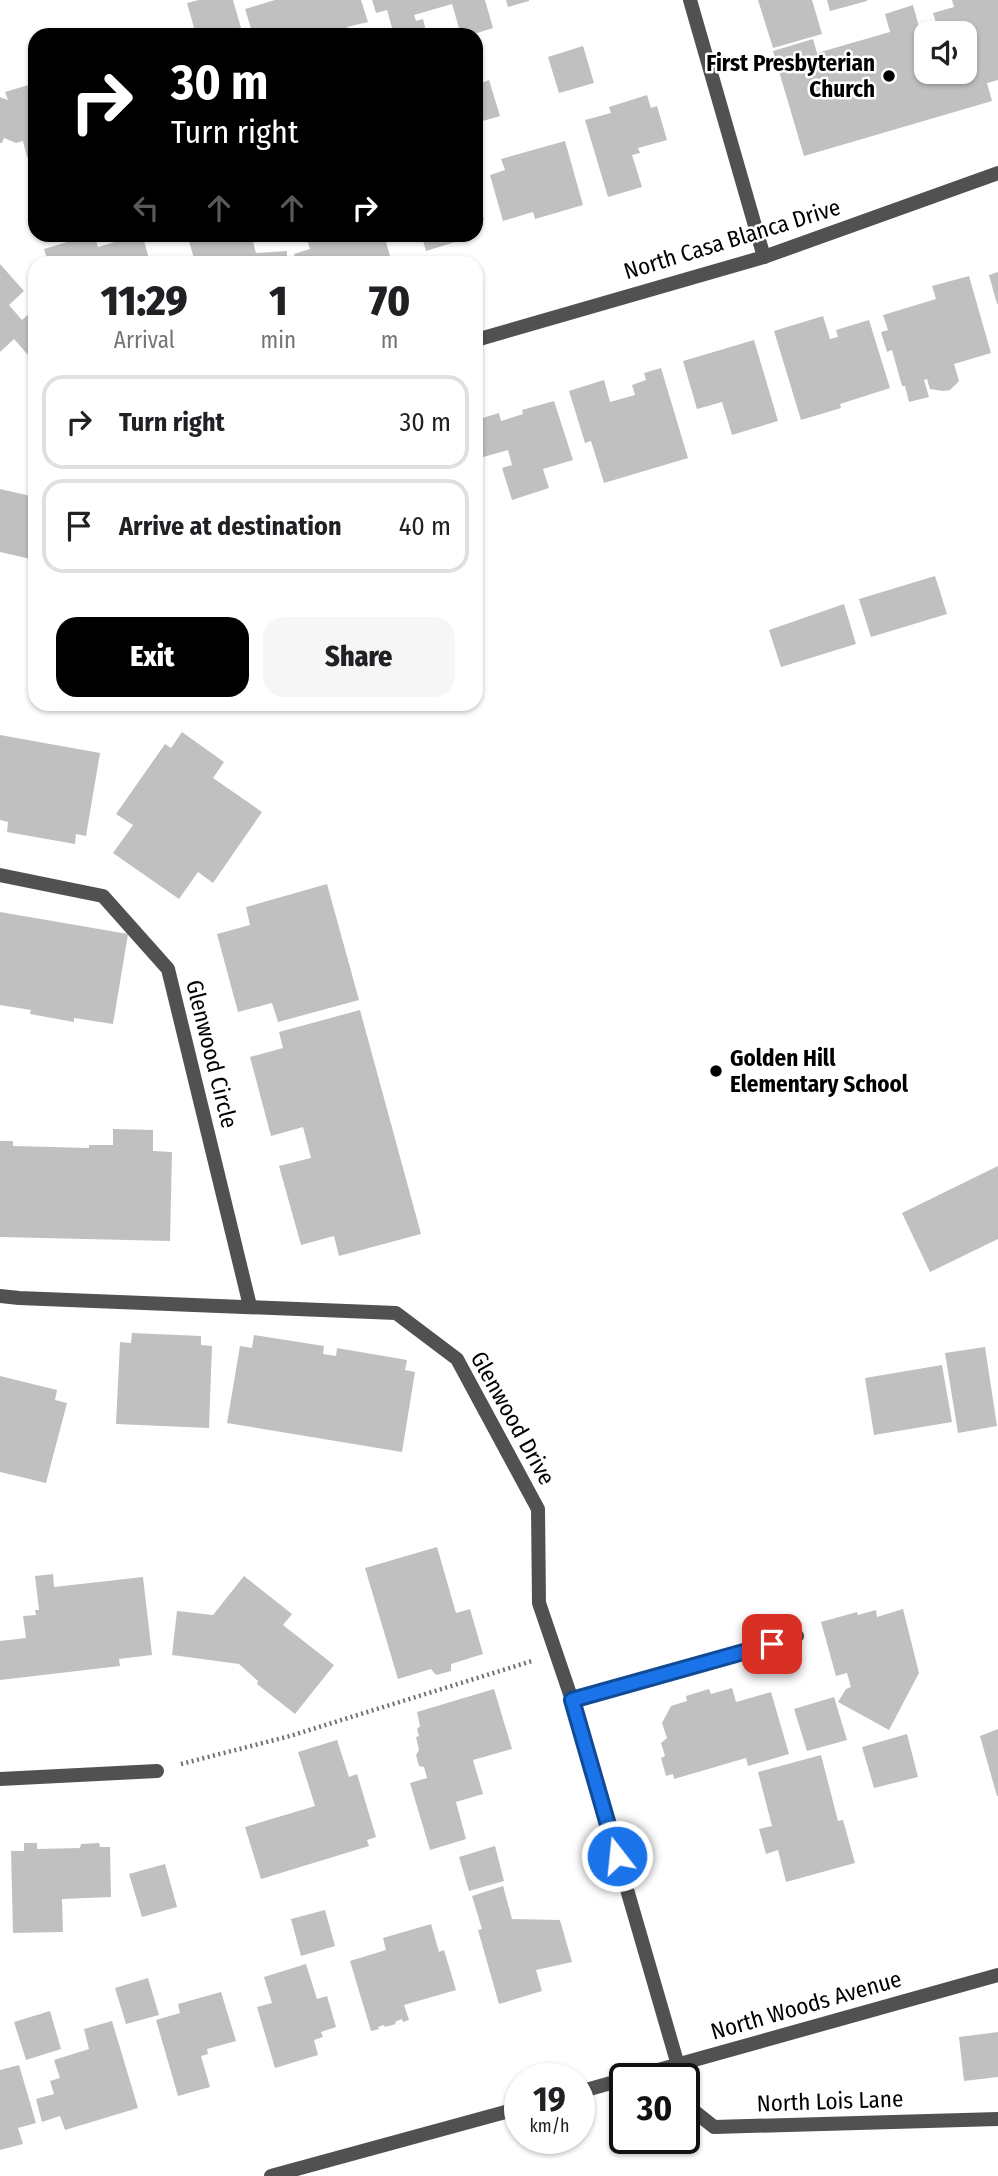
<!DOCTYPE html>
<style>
body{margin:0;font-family:"Fira Sans Condensed",sans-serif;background:#f6f6f6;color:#202124;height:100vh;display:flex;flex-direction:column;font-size:26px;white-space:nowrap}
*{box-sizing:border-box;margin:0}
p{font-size:23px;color:#757577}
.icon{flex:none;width:38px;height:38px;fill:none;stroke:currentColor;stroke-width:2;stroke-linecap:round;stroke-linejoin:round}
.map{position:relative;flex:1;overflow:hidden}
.sheet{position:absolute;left:28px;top:256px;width:455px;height:455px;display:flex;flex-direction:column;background:#fff;border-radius:21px;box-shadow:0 2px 5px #0004}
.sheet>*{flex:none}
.hud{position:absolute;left:28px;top:28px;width:455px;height:214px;border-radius:21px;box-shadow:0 2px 5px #0004;background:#000;color:#fff;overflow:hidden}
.tools{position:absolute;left:914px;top:21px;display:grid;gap:14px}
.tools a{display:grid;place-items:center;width:63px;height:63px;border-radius:14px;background:#fff;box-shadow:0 2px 5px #0004;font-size:35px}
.speed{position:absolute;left:504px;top:2063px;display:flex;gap:14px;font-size:35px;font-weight:700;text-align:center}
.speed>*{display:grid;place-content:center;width:91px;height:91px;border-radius:50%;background:#fff;box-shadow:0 2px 5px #0004;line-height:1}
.speed small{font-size:18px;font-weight:400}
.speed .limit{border:4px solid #111;border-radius:10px;background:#fff;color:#111}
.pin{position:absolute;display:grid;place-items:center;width:60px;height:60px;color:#fff;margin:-30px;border-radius:14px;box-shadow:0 4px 10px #0006}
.me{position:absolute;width:77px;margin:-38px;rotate:344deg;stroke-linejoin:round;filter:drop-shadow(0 0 5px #0008)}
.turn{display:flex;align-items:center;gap:24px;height:147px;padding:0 28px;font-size:32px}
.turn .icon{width:91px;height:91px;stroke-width:2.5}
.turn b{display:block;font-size:49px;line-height:60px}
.lanes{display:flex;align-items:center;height:66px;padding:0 28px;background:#0003;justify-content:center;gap:35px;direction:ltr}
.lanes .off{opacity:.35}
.eta{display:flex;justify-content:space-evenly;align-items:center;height:119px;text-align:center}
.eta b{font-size:42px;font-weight:800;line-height:49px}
.cta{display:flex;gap:14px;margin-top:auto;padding:14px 28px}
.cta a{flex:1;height:80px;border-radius:21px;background:#000;color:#fff;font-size:28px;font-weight:800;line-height:80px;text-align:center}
.cta a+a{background:#f6f6f6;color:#202124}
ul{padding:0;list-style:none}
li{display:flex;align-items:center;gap:21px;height:94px;margin:0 14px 10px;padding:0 14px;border:4px solid #e0e0e0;border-radius:21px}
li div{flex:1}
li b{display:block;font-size:26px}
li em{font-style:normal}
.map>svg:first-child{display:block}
.building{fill:#c0c0c0}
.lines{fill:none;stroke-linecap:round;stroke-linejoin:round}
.path{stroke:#737373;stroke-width:4.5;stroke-dasharray:2 3.5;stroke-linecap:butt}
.lane{stroke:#515151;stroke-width:14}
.street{stroke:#515151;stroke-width:14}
.route-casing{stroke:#114b97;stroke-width:18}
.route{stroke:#1a73e8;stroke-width:12}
.poi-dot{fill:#000;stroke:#fff;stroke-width:2.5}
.labels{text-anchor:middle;stroke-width:5;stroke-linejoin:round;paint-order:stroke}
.poi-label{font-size:23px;font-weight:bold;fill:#000;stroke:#fff;text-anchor:end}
.street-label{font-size:23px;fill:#000;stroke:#fff}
</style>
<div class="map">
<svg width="998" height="2176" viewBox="0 0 998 2176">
<rect width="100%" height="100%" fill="#fff"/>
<!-- building -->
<g class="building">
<path d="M 199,0 L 233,0 L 243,35 L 196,35 L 187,3 Z"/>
<path d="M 275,0 L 361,0 L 368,22 L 347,27 L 350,35 L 253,35 L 245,9 Z"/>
<path d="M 372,0 L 485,0 L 493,28 L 471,35 L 461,35 L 452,4 L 414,15 L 416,21 L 423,19 L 427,35 L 394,35 L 387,10 L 376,13 Z"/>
<path d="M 506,0 L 529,0 L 529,1 L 508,7 Z"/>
<path d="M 758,0 L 812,0 L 822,34 L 773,48 Z"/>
<path d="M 827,0 L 867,0 L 867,1 L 830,11 Z"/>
<path d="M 952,0 L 998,0 L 998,80 L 987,83 L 992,101 L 804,156 L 773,51 L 813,39 L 817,53 L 890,32 L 885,14 L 913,5 L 922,38 L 926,37 L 926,72 L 964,72 L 964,33 L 939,33 L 933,13 L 954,7 Z"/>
<path d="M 583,46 L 594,83 L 559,93 L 548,57 Z"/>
<path d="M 489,80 L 500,116 L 476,123 L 476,85 Z"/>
<path d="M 35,83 L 35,154 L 27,157 L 23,141 L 16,143 L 4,138 L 2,143 L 0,143 L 0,97 L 8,100 L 5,92 Z"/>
<path d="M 647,95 L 651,108 L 657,106 L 667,140 L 638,148 L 640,153 L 632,155 L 642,187 L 608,197 L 585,120 L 611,113 L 609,107 Z"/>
<path d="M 565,141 L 583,205 L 535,219 L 533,212 L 503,221 L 490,175 L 505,170 L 501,159 Z"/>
<path d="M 476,194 L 484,220 L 476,222 Z"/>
<path d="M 94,234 L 98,247 L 142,234 L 150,262 L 48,262 L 44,249 Z"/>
<path d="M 187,234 L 251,234 L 256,253 L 287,251 L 287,262 L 195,262 Z"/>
<path d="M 310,234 L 384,234 L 391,260 L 382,262 L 296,262 L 294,254 L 310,249 L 306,236 Z"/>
<path d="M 421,234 L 467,234 L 468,238 L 426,251 Z"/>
<path d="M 0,264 L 24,291 L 9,305 L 22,320 L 35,309 L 35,363 L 14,339 L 0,352 Z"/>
<path d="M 998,272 L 998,304 L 997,304 L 989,275 Z"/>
<path d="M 969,276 L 991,353 L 954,364 L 959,381 L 950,390 L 943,391 L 930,389 L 927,379 L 924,380 L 929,397 L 909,402 L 905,386 L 902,386 L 892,350 L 887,352 L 881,332 L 888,330 L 883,315 L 936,299 L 932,286 Z"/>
<path d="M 823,316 L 830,339 L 838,337 L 836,330 L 869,320 L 890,388 L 840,404 L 841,408 L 801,420 L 774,331 Z"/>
<path d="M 754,340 L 778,421 L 732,435 L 722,402 L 697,409 L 683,361 Z"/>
<path d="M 661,368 L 688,458 L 604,483 L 591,441 L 585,443 L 569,391 L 604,380 L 610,402 L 635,395 L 632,385 L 646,380 L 644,373 Z"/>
<path d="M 554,401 L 573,460 L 543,469 L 549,488 L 512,500 L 502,468 L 512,465 L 508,450 L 480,458 L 476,446 L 476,420 L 499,413 L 501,421 L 523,414 L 522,410 Z"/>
<path d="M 0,489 L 35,497 L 35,560 L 0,552 Z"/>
<path d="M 935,576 L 947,614 L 871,637 L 859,599 Z"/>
<path d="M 844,604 L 856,644 L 781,667 L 769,630 Z"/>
<path d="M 182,732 L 224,762 L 213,778 L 262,812 L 213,883 L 198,872 L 179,899 L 113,853 L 133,825 L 116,814 L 165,744 L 171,748 Z"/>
<path d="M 0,735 L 100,753 L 86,836 L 76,834 L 75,844 L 7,832 L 8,822 L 0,820 Z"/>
<path d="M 327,884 L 359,1000 L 278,1022 L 272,1003 L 238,1012 L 217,934 L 250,925 L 246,907 Z"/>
<path d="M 0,912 L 128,934 L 113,1024 L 74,1018 L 74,1022 L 30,1014 L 31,1010 L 0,1005 Z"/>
<path d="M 360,1010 L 421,1234 L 339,1256 L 334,1236 L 301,1245 L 279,1166 L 311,1158 L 303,1127 L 271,1136 L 250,1057 L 283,1048 L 279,1032 Z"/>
<path d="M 113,1129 L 153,1130 L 153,1151 L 172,1152 L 170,1241 L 0,1237 L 0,1141 L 13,1141 L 13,1146 L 89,1148 L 89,1145 L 113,1145 Z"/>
<path d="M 998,1166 L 998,1239 L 930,1272 L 902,1213 Z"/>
<path d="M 132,1333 L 201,1336 L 201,1345 L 212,1346 L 209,1428 L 116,1424 L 120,1342 L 131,1343 Z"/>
<path d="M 254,1335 L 324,1346 L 323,1354 L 336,1356 L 337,1348 L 407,1360 L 405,1370 L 415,1372 L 402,1452 L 227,1423 L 240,1346 L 252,1348 Z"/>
<path d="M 985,1347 L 997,1426 L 958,1433 L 945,1353 Z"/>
<path d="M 942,1365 L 952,1422 L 874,1435 L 865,1378 Z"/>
<path d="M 0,1376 L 57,1390 L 55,1400 L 67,1403 L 46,1483 L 0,1472 Z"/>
<path d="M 437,1547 L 456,1613 L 470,1609 L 483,1654 L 451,1664 L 451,1671 L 436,1675 L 431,1669 L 398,1679 L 365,1568 Z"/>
<path d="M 53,1574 L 54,1587 L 143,1577 L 152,1655 L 119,1659 L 120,1666 L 0,1680 L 0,1641 L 26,1638 L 23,1616 L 36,1615 L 35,1610 L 39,1610 L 35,1576 Z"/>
<path d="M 244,1576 L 292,1614 L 283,1625 L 334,1665 L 295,1714 L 257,1684 L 258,1681 L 239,1664 L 172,1655 L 177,1611 L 213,1615 Z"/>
<path d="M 903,1609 L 919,1673 L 889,1730 L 838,1702 L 846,1689 L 851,1687 L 847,1673 L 836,1676 L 821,1622 L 857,1612 L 858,1615 L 876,1610 L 877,1617 Z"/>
<path d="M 732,1688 L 736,1702 L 771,1692 L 789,1754 L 748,1766 L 746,1758 L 674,1779 L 673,1774 L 666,1776 L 661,1758 L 665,1756 L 661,1743 L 667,1738 L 662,1723 L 671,1706 L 687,1701 L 686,1696 L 709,1689 L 711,1694 Z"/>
<path d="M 494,1689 L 512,1749 L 473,1760 L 483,1794 L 456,1802 L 466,1839 L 430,1850 L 410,1783 L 427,1778 L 424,1767 L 419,1766 L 416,1755 L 419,1750 L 416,1737 L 419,1736 L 417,1729 L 420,1726 L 417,1712 Z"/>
<path d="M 834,1697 L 847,1740 L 807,1751 L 794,1709 Z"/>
<path d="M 998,1729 L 998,1796 L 997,1796 L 980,1736 Z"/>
<path d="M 907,1734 L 918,1777 L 874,1788 L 862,1747 Z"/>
<path d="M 337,1740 L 349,1777 L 357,1774 L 376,1837 L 367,1840 L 369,1846 L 261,1879 L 245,1827 L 315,1806 L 298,1752 Z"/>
<path d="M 821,1755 L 838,1821 L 843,1820 L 855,1863 L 786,1882 L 778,1850 L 766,1854 L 759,1829 L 772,1826 L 758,1772 Z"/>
<path d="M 24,1843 L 37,1843 L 37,1849 L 80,1848 L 81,1844 L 99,1843 L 100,1847 L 110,1847 L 111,1897 L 62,1899 L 63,1932 L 13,1933 L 11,1851 L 24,1851 Z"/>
<path d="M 495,1846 L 504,1881 L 469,1891 L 459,1857 Z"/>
<path d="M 165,1864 L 177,1907 L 142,1917 L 129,1874 Z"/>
<path d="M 503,1886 L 512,1919 L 560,1920 L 572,1962 L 536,1970 L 542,1991 L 499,2004 L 478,1930 L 482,1929 L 472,1896 Z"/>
<path d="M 325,1910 L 335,1946 L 301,1956 L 291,1919 Z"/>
<path d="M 431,1924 L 439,1952 L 444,1950 L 456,1990 L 404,2005 L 409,2020 L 403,2022 L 402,2019 L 395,2022 L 396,2024 L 385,2027 L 384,2025 L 378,2027 L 379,2029 L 371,2031 L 350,1961 L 386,1950 L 383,1938 Z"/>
<path d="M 306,1964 L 317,1999 L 327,1996 L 336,2027 L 321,2032 L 323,2037 L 314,2040 L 318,2055 L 275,2068 L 257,2007 L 272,2003 L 264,1977 Z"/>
<path d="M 148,1978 L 159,2015 L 126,2024 L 115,1988 Z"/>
<path d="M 221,1992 L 236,2041 L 207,2049 L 208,2054 L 201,2056 L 210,2087 L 178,2096 L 156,2020 L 180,2013 L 178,2004 Z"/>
<path d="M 50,2011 L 61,2049 L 26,2060 L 14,2022 Z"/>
<path d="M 112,2021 L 138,2108 L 65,2130 L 60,2116 L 42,2122 L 36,2099 L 54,2094 L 50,2081 L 60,2078 L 54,2060 L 89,2049 L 84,2029 Z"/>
<path d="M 998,2032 L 998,2077 L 964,2081 L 959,2037 Z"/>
<path d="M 19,2065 L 36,2123 L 18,2128 L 23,2144 L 0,2150 L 0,2070 Z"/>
</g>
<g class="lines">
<!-- path -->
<path class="path" d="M 181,1764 L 290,1736 L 532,1661"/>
<!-- lane -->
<g class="lane">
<path d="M 690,0 L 764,257"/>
<path d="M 572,1700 L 797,1636"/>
</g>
<!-- street -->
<g class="street">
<path d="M 476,340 L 764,257 L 998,173"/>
<path d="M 0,875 L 103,896 L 168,969 L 250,1306"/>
<path d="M 0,1296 L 19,1298 L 396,1313 L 457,1359 L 538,1509 L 539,1603 L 572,1700 L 682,2079"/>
<path d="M 0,1779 L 157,1771"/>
<path d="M 626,2079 L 998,1975"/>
<path d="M 684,2089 L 689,2107 L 714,2127 L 998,2119"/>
<path d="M 579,2092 L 625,2079"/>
<path d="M 271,2176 L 520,2108"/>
</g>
</g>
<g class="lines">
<!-- route casing -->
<g class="route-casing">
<path id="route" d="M 617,1856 L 572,1700 L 772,1644"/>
</g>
<!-- route -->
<use href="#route" class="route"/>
</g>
<!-- markers -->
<g class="poi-dot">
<circle cx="889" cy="76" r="7"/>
<circle cx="716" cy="1071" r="7"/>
</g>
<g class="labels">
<!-- poi labels -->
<g class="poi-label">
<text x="875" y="71">First Presbyterian<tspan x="875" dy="26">Church</tspan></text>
<text x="730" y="1066" text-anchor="start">Golden Hill<tspan x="730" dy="26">Elementary School</tspan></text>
</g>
<!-- street labels -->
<g class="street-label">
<text transform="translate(732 239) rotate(-17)" y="8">North Casa Blanca Drive</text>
<text transform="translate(212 1054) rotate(76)" y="8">Glenwood Circle</text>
<text transform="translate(513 1418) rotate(61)" y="8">Glenwood Drive</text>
<text transform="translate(806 2005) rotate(-16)" y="8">North Woods Avenue</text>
<text transform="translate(830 2101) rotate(-2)" y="8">North Lois Lane</text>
</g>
</g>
</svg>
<div class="tools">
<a><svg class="icon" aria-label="sound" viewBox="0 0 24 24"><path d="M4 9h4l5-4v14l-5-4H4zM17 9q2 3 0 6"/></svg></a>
</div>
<div class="speed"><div>19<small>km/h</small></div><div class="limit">30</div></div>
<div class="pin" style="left:772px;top:1644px;background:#d93025"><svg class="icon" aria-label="arrive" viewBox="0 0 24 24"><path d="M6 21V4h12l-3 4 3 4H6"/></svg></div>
<svg class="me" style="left:617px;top:1856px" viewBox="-20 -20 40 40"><circle r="17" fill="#1a73e8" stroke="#fff" stroke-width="3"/><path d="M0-11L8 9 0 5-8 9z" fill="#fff"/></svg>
<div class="hud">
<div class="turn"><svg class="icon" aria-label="right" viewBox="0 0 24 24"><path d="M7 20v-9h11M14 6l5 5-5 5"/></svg><div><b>30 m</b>Turn right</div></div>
<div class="lanes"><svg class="icon off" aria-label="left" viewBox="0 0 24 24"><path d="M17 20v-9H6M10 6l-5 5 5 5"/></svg><svg class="icon off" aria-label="ahead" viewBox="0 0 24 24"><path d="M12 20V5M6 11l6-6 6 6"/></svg><svg class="icon off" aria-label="ahead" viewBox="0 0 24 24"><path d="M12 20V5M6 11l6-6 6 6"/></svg><svg class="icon" aria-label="right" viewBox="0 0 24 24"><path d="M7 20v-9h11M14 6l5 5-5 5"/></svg></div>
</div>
<section class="sheet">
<div class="eta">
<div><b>11:29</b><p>Arrival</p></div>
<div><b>1</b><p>min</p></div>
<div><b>70</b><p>m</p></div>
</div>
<ul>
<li><svg class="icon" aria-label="right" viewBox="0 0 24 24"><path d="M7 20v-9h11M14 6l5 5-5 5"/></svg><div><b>Turn right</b></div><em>30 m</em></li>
<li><svg class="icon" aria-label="arrive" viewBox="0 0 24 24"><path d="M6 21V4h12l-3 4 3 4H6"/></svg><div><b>Arrive at destination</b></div><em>40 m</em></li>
</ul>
<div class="cta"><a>Exit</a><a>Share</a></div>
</section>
</div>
